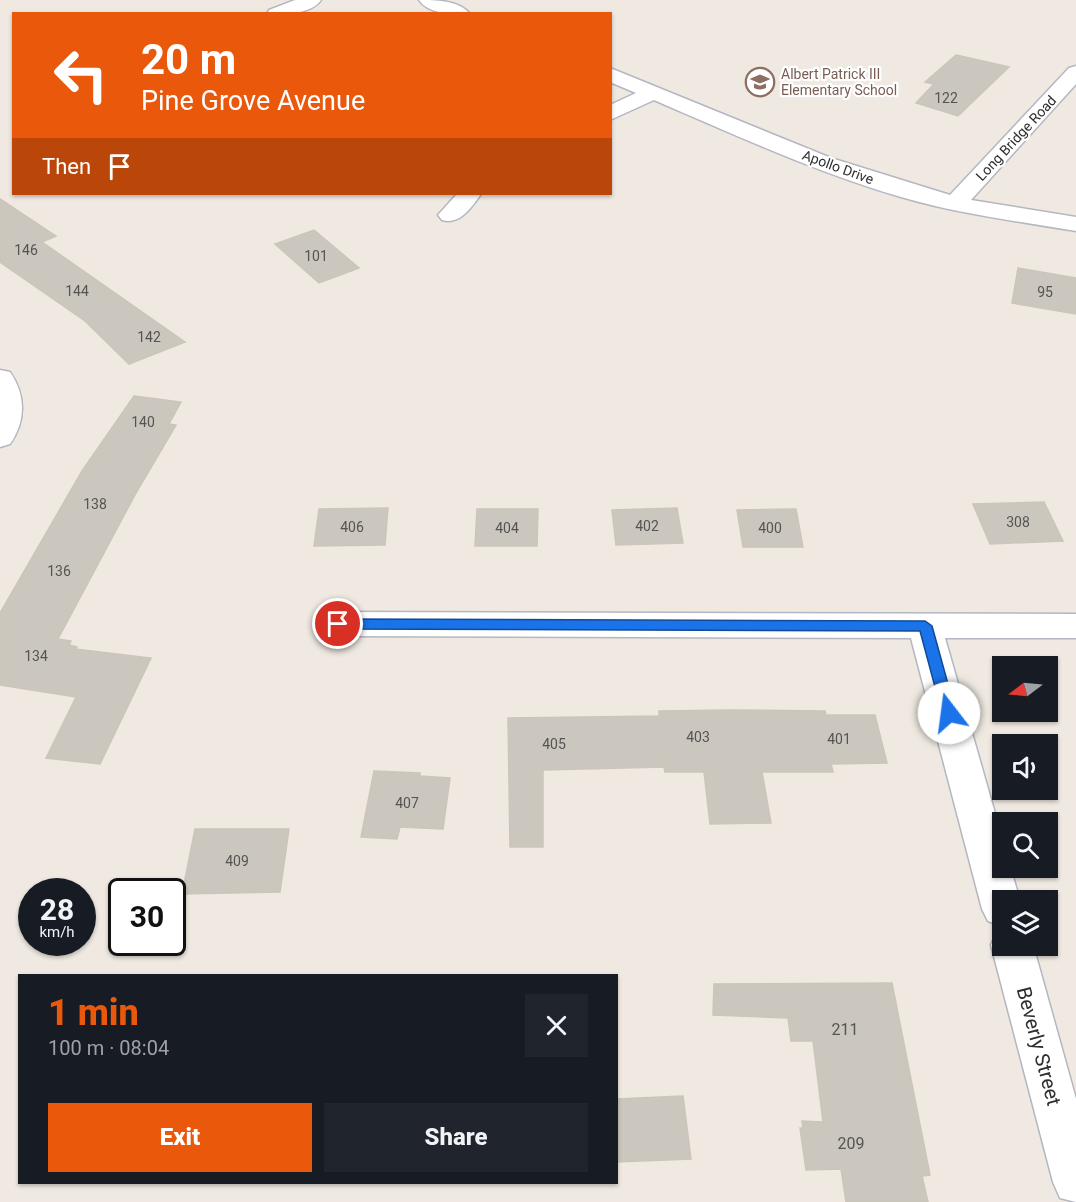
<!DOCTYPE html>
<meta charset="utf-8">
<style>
body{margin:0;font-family:Roboto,sans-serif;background:#20242c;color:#f1f3f6;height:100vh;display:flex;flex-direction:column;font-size:22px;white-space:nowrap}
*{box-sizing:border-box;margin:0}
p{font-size:20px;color:#9ea1a6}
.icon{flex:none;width:33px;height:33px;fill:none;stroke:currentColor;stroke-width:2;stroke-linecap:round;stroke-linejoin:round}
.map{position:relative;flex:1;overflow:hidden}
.panel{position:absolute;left:18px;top:974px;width:600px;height:210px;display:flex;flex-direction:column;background:#171b24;border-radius:0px;box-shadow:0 2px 4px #0004}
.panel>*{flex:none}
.top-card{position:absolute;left:12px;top:12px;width:600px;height:183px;border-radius:0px;box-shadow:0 2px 4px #0004;background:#ea580c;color:#fff;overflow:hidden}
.needle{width:39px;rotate:254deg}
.controls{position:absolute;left:992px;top:656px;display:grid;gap:12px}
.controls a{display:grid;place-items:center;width:66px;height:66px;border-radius:0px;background:#171b24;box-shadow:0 2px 4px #0004;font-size:30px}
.speed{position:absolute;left:18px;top:878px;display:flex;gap:12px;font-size:30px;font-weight:700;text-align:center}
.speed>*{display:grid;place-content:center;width:78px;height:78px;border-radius:50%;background:#171b24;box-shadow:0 2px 4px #0004;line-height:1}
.speed small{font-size:15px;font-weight:400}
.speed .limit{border:3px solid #111;border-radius:9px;background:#fff;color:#111}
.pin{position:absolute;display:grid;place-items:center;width:51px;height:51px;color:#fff;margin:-26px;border:3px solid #fff;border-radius:50%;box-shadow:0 2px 6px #0007}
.me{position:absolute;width:66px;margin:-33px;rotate:345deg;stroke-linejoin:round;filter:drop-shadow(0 0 4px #0008)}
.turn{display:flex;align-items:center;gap:21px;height:126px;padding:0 30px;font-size:27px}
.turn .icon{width:78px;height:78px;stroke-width:2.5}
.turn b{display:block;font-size:42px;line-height:51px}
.then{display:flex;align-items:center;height:57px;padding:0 30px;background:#0003;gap:12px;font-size:22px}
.round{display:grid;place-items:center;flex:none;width:63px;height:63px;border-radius:0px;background:#20242c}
.overview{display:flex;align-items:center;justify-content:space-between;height:102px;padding:0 30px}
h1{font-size:36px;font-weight:800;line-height:45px;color:#ea580c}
.button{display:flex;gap:12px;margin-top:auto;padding:12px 30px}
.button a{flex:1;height:69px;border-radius:0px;background:#ea580c;color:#fff;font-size:24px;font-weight:800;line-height:69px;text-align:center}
.button a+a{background:#20242c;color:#f1f3f6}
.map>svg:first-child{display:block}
.building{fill:#cbc7bf;stroke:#cbc5ba;stroke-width:1.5}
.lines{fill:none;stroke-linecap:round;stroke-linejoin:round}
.street-casing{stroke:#b4b7c1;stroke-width:3}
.street{fill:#fff;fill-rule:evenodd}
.route{fill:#1a73e8;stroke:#114b97;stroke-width:1.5}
.labels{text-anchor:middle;stroke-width:4.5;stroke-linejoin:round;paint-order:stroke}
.far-education-label{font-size:14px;fill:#785e54;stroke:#fff;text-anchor:start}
.number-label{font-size:14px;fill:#555452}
.far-street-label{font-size:14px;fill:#2e2e2e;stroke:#fff}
.near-number-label{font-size:16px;fill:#555452}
.near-street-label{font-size:20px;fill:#2e2e2e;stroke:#fff}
</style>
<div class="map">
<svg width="1076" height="1202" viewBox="0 0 1076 1202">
<rect width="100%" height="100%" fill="#efe9e1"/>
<!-- building -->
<g class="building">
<path d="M 956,55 L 1009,67 L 958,116 L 916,103 L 934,84 L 925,82 Z"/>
<path d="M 0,199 L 56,236 L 42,242 L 185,342 L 129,364 L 85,321 L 0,262 Z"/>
<path d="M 314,230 L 359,268 L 319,283 L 275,244 Z"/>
<path d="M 1018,268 L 1076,278 L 1076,314 L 1012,303 Z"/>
<path d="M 134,396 L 181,402 L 169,424 L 176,425 L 136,493 L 58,639 L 71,641 L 69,645 L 77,647 L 75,649 L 151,658 L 100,764 L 46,758 L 76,697 L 0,685 L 0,613 L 82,471 Z"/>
<path d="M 1044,502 L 1063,541 L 990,544 L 973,504 Z"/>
<path d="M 388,508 L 385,545 L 314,546 L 319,509 Z"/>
<path d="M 677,508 L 683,543 L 616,545 L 612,510 Z"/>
<path d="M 477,509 L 538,509 L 537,546 L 475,546 Z"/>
<path d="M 796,509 L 803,547 L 743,547 L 737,510 Z"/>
<path d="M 730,710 L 825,711 L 826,715 L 875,715 L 887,763 L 831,764 L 833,772 L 762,772 L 771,823 L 710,824 L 704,772 L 665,772 L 664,767 L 543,770 L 543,847 L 510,847 L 508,718 L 659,716 L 659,711 Z"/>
<path d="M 374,771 L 420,773 L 420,776 L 450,778 L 443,829 L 400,827 L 397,839 L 361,837 Z"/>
<path d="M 195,829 L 289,829 L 280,892 L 182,894 Z"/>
<path d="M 892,983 L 930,1175 L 922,1176 L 928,1202 L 846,1202 L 841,1169 L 806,1170 L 800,1128 L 803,1128 L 802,1121 L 823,1122 L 813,1041 L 791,1041 L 788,1018 L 713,1015 L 714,984 Z"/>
<path d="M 683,1096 L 691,1159 L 616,1162 L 616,1099 Z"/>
</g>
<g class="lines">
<!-- street casing -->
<g class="street-casing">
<g id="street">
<path d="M 295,0 L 321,0 C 311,15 283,14 267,14 L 269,10 Z"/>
<path d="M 419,0 C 435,0 459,0 470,14 C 454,14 429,15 419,0 Z"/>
<path d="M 1076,66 L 1076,84 L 971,200 L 1076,217 L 1076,231 C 1017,221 959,214 901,197 C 816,172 735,135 654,100 L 610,120 L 610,105 L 636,93 L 610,82 L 610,68 L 831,158 L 950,195 L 1069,68 Z"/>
<path d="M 457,194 L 481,194 C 471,208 460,225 442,220 L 438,215 Z"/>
<path d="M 0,370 L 10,372 C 26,395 26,421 10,444 L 0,447 Z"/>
<path d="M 338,612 L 1076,614 L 1076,638 L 945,638 L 1002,838 L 1002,867 L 1010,867 L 1020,900 L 1002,900 L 1002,926 L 988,921 L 982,909 L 911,638 L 338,636 L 326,633 L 321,624 L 326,615 Z"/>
<path d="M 1002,931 L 1002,945 L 1033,945 L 1076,1099 L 1076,1202 L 1060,1198 L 1053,1182 L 991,945 L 997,932 Z"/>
</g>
</g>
<!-- street -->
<use href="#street" class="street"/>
</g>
<!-- route -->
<path class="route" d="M 338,619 L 925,621 L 932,626 L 956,713 L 954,717 L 944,717 L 942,713 L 920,631 L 338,629 L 331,624 Z"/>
<!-- icons -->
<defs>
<g id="school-ring" transform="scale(1.5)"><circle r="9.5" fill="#fff" stroke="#8d6e63" stroke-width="1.5"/><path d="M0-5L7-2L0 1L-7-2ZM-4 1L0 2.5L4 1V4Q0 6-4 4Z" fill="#8d6e63"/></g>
</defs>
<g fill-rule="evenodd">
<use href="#school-ring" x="760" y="82"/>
</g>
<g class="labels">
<!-- far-education labels -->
<g class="far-education-label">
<text x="781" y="79">Albert Patrick III<tspan x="781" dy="16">Elementary School</tspan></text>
</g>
<!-- number labels -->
<g class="number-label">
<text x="946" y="103">122</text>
<text x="26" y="255">146</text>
<text x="316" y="261">101</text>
<text x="77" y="296">144</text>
<text x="1045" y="297">95</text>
<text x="149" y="342">142</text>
<text x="143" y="427">140</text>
<text x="95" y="509">138</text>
<text x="1018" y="527">308</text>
<text x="647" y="531">402</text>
<text x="352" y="532">406</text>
<text x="507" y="533">404</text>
<text x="770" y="533">400</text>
<text x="59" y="576">136</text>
<text x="36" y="661">134</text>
<text x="698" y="742">403</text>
<text x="839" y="744">401</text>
<text x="554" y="749">405</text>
<text x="407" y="808">407</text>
<text x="237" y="866">409</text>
</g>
<!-- far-street labels -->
<g class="far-street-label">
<text transform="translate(1016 138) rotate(-47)" y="5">Long Bridge Road</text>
<text transform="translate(838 167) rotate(20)" y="5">Apollo Drive</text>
</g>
<!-- near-number labels -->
<g class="near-number-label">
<text x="845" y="1035">211</text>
<text x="851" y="1149">209</text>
</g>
<!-- near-street labels -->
<g class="near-street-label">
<text transform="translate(1039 1046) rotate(75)" y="7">Beverly Street</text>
</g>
</g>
</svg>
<div class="controls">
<a><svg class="needle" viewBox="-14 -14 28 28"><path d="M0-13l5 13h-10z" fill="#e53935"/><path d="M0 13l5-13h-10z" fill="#9ea1a6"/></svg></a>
<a><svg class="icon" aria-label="sound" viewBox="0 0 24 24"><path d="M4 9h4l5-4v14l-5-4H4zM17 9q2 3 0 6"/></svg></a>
<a><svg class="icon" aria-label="search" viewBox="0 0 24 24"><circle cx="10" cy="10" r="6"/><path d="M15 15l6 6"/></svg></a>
<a><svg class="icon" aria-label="layers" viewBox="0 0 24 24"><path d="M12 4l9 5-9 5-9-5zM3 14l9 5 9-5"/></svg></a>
</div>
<div class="speed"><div>28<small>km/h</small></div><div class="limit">30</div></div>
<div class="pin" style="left:338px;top:624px;background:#d93025"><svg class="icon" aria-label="arrive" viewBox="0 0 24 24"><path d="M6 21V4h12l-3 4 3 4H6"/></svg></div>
<svg class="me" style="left:949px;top:713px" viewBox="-20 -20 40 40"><circle r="19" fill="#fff"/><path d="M0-13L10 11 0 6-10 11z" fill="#1a73e8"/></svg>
<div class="top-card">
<div class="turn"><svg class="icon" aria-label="left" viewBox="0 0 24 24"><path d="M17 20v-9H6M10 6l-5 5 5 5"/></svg><div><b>20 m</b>Pine Grove Avenue</div></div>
<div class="then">Then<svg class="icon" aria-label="arrive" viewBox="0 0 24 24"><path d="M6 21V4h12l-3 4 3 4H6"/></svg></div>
</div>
<section class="panel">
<div class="overview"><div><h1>1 min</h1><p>100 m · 08:04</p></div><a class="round"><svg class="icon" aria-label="close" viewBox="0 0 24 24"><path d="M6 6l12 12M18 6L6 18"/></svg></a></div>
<div class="button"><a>Exit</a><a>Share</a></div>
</section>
</div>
